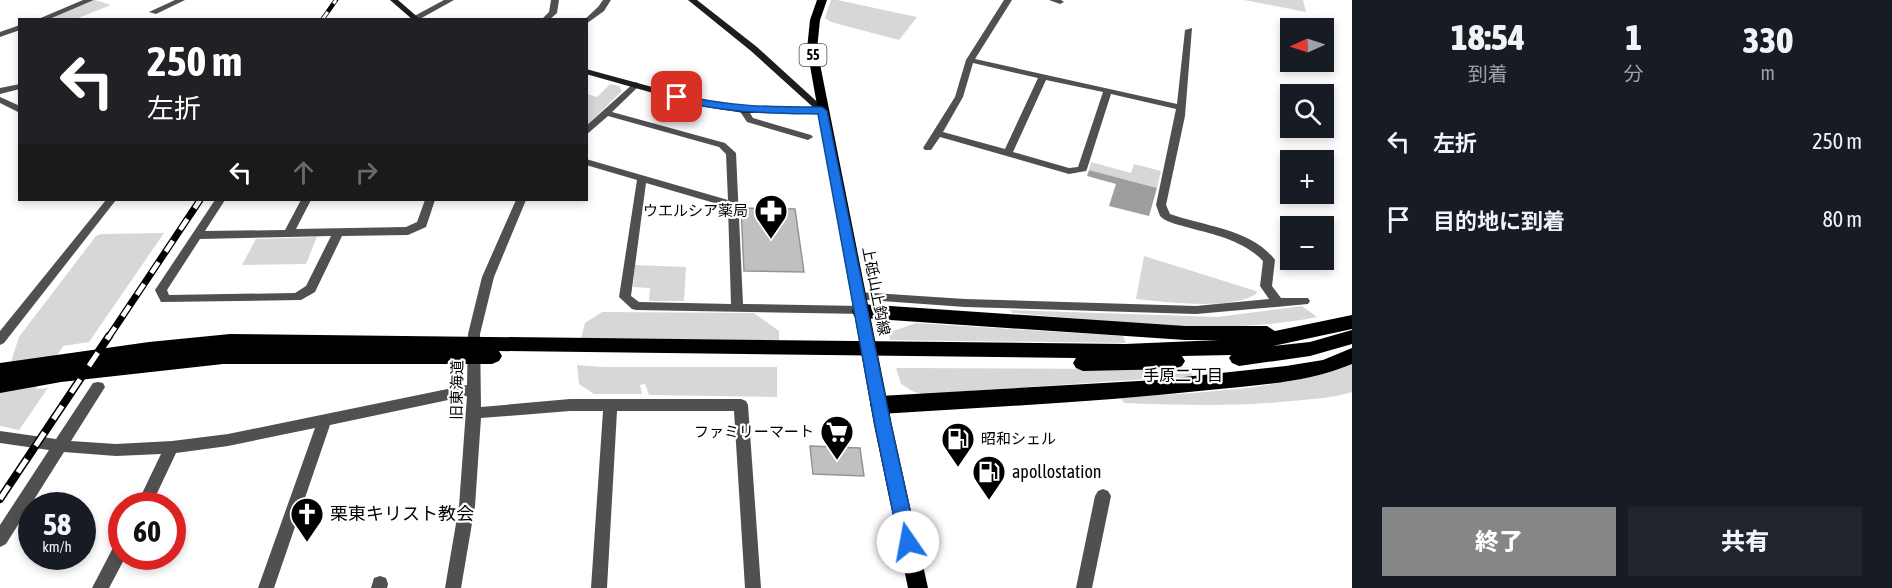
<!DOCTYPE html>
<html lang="ja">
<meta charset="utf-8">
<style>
body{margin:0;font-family:"Asap Condensed","Noto Sans JP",sans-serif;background:#20242c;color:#f1f3f6;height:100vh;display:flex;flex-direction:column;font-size:22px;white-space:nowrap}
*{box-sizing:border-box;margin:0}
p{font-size:20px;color:#9ea1a6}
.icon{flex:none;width:33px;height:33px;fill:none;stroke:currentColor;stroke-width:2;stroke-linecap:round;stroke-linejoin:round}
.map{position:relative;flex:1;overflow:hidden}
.sheet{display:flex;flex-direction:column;background:#171b24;width:540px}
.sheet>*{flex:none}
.banner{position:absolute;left:18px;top:18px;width:570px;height:183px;border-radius:0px;box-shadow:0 3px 9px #0003;background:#202124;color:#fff;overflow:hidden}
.needle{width:39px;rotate:267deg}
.controls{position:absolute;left:1280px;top:18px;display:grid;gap:12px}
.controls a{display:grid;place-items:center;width:54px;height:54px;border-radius:0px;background:#171b24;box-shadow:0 3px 9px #0003;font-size:30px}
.speed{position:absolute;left:18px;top:492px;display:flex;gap:12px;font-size:30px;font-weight:700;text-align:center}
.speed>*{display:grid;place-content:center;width:78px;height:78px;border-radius:50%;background:#171b24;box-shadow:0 3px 9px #0003;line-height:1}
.speed small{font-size:15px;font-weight:400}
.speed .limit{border:9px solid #d22;background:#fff;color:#111}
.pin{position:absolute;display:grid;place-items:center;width:51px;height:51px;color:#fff;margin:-26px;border-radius:12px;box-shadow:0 3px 9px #0006}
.me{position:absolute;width:66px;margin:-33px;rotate:348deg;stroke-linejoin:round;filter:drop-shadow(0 0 4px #0008)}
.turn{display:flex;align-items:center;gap:21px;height:126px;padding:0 30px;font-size:27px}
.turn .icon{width:78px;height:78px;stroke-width:2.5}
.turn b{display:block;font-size:42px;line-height:51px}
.lanes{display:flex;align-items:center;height:57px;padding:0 30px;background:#0003;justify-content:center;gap:30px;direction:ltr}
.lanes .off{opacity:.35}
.eta{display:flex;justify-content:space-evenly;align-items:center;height:102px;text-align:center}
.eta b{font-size:36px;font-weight:800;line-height:42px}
.primary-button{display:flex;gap:12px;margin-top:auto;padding:12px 30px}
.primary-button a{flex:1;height:69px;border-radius:0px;background:#858687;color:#fff;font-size:24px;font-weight:800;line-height:69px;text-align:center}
.primary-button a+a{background:#20242c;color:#f1f3f6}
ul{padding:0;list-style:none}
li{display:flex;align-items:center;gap:18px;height:78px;padding:0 30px}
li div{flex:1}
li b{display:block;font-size:22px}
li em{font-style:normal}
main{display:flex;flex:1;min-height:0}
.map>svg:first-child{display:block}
.green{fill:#d7d7d7}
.water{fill:#9e9e9e}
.building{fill:#c0c0c0;stroke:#949494;stroke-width:1.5}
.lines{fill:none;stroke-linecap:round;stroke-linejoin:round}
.street{fill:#505050;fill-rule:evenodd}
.secondary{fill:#1d1d1d;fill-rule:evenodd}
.primary{fill:#000;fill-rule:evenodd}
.highway{fill:#000;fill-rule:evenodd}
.rail-far2-casing{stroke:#000;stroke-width:4.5}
.rail-far1-casing{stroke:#000;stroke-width:7}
.rail-casing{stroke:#000;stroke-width:8}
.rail-far2{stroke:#fff;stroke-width:3;stroke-dasharray:10;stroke-linecap:butt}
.rail-far1{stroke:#fff;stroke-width:4.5;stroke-dasharray:13;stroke-linecap:butt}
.rail{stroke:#fff;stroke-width:5;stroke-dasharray:16;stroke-linecap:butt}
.route{fill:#1a73e8;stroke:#114b97;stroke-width:1.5}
.labels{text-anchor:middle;stroke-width:4.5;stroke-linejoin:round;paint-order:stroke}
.shield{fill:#fff;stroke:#4c4c4c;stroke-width:1.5}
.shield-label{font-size:14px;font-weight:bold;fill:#000}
.poi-label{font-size:15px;fill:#000;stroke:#fff;text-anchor:end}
.street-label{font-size:15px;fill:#000;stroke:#fff}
.neighbourhood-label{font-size:16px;fill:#000;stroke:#fff}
.near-poi-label{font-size:18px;fill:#000;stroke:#fff;text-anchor:start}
</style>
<main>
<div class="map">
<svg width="1352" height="588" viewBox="0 0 1352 588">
<rect width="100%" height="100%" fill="#fff"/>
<!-- green -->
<g class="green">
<path d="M 95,0 L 111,5 L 76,19 L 44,20 Z"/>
<path d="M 831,0 L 837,0 L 917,17 L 899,40 L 831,22 L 825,18 Z"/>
<path d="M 1244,0 L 1303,0 L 1306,12 Z"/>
<path d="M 610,84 L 619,86 L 622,91 L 587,125 L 587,94 L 597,97 Z"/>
<path d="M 1091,162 L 1131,173 L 1134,164 L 1161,171 L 1157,188 L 1089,170 Z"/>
<path d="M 164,233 L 89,342 L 63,346 L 36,389 L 48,388 L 19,430 L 0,426 L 0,385 L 11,362 L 19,337 L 96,236 L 101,234 Z"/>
<path d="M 317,237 L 306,264 L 242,265 L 256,239 Z"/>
<path d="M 1144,256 L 1256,291 L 1257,293 C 1233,311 1166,302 1136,299 Z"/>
<path d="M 635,265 L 686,267 L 684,301 L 649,301 L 650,288 L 633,287 Z"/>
<path d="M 1302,306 L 1317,317 C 1217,337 1114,321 1012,313 L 1011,310 L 1217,317 Z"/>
<path d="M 602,312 L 754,313 L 779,331 L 779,340 L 581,339 L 585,323 Z"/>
<path d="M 916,323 L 1123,336 L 1126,343 L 890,340 L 889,335 L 893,331 Z"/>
<path d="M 1352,364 L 1352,392 C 1333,398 1313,399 1292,401 C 1236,407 1181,405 1124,403 L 1121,398 C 1198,392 1279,391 1352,364 Z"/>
<path d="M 577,365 L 603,367 L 777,367 L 777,397 L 649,395 L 645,384 L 640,385 L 642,394 L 594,394 L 579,384 Z"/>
<path d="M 1188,367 L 1193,376 L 924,394 L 914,392 L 901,384 L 896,368 L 1115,369 Z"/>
</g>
<!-- water -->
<path class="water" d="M 1089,170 L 1157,188 L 1149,216 L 1109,206 L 1116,184 L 1087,176 Z"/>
<!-- building -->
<g class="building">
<path d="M 741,208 L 795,209 L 804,272 L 744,271 Z"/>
<path d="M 810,446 L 860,448 L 864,476 L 813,474 Z"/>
</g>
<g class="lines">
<!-- street -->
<g class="street">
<path d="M 83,0 L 94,0 L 47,20 L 36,20 Z"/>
<path d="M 175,0 L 185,0 L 156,14 L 149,12 Z"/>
<path d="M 444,0 L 454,0 L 418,20 L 407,20 Z"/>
<path d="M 551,0 L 559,0 L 557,13 L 549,20 L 541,20 L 549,12 Z"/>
<path d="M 603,0 L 611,0 L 604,11 L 586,24 L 586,20 L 584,20 L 598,7 Z"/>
<path d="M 1004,0 L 1012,0 L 975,59 L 1177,104 L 1185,30 L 1192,28 L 1185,116 L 1166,205 L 1170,214 C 1203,226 1252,229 1275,260 L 1272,286 L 1281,298 L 1308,298 L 1310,301 L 1308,304 L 1196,314 L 965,307 L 854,299 L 852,296 L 858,292 L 965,299 L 1196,306 L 1269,299 L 1260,286 L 1263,261 C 1244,241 1216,235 1190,228 C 1180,225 1167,223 1160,216 L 1156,205 L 1176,109 L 1111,94 L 1087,169 L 1086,171 L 1069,174 L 940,137 L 931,150 L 925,150 L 923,148 L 955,97 L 966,60 ZM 973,63 L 1038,78 L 1005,149 L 943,132 L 963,97 ZM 1046,80 L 1103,92 L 1078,167 L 1069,168 L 1013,152 Z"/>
<path d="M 1049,0 L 1061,0 L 1064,2 L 1060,4 Z"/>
<path d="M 20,25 L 20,30 L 0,37 L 0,32 Z"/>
<path d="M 635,82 L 638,83 L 638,87 L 612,112 L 725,143 L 736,153 L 743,304 L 861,306 L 865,308 L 867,311 L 865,314 L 636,310 L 632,309 L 619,297 L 637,180 L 586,165 L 586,159 L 728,200 L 726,154 L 719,147 L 608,116 L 586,135 L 586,126 ZM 646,183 L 728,207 L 731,304 L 639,302 L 631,296 Z"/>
<path d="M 20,84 L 20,89 L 0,94 L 0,88 Z"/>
<path d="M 0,97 L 20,106 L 20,113 L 0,103 Z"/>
<path d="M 744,107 L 747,108 L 753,118 L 811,135 L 813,137 L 808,140 L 747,122 L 739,110 Z"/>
<path d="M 106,200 L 116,200 L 4,343 L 0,345 L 0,331 Z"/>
<path d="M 215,200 L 225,200 L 205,231 L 285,230 L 301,200 L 311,200 L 296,229 L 406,227 L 417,222 L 425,200 L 435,200 L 426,227 L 408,235 L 342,236 L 315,292 L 301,300 L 161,302 L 155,290 ZM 331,236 L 306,286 L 295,293 L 169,295 L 167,290 L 200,239 Z"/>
<path d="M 516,200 L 526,200 L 494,277 L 480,334 L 481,407 L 570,399 L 741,399 L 746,401 L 748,405 L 761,588 L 745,588 L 734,411 L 617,411 L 607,588 L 591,588 L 603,411 L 570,411 L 481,418 L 475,506 L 461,588 L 445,588 L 459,506 L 467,396 L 330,425 L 274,588 L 258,588 L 315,428 L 228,446 L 176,453 L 151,506 L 136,506 L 161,454 L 116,456 L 64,452 L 6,544 L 0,547 L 0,525 L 49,450 L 0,443 L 0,431 L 56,439 L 93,383 L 98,382 L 103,383 L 105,387 L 71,441 L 116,444 L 172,441 L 228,434 L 467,385 L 468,334 L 482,277 Z"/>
<path d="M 1103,489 L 1108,491 L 1111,496 L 1092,588 L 1076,588 L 1095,496 L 1098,491 Z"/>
<path d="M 122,540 L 122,556 L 126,556 L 109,588 L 92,588 L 116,542 Z"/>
<path d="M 380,576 L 386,578 L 388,584 L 387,588 L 371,588 L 374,578 Z"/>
</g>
<!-- secondary -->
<g class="secondary">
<path d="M 390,0 L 398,0 L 421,20 L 413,20 Z"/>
<path d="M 688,0 L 697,0 L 757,47 L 825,109 L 825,113 L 744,113 L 699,106 L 586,74 L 586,69 L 700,100 L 744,107 L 814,108 L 751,51 Z"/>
</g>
<!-- primary -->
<path class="primary" d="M 817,0 L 827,0 L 820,20 L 817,49 L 892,425 L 928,588 L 908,588 L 874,425 L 807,49 L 810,20 Z"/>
<!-- highway -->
<g class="highway">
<path d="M 861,304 L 1185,326 L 1267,326 L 1275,331 L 1352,315 L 1352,329 L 1273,346 L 1310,342 L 1352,330 L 1352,344 L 1310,356 L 1239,366 L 1232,363 L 1229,358 L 1231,355 L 1182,356 L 1185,361 L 1182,366 L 1175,369 L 1083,371 L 1076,368 L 1073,363 L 1076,358 L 499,351 L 502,356 L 499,361 L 492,364 L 223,364 L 61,382 L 0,393 L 0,363 L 149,342 L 230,334 L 1125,344 L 1219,340 L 1185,340 L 861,318 L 854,316 L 852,311 L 854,306 Z"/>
<path d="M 1352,348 L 1352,364 C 1307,383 1257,385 1209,390 C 1100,402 990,407 880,414 L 873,411 L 870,405 L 873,399 L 880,396 L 1156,380 L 1286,366 L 1323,360 Z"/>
</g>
<!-- rail-far2 casing -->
<g class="rail-far2-casing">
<path id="rail-far2" d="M 322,20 L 336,0"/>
</g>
<!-- rail-far1 casing -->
<g class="rail-far1-casing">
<path id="rail-far1" d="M 108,338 L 200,200"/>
</g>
<!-- rail casing -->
<g class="rail-casing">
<path id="rail" d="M 0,499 L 109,336"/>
</g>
<!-- rail-far2 -->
<use href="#rail-far2" class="rail-far2"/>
<!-- rail-far1 -->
<use href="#rail-far1" class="rail-far1"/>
<!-- rail -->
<use href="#rail" class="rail"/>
</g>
<!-- route -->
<path class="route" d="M 677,94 C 727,107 771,107 822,107 L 827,111 L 891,425 L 917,542 L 914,548 L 908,550 L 902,548 L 899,542 L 875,425 L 818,114 C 768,113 721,113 674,99 L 674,95 Z"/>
<!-- icons -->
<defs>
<g id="pharmacy-pin" transform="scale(1.725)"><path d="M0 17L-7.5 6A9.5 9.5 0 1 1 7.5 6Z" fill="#000" stroke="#fff"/><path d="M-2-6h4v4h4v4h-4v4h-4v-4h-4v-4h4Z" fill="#fff"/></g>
<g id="supermarket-pin" transform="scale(1.725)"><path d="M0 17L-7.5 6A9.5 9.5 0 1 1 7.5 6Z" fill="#000" stroke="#fff"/><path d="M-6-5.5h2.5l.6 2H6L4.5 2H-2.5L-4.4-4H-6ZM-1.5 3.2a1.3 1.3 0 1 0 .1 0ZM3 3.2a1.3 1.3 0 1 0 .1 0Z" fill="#fff"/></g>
<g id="fuel-pin" transform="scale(1.725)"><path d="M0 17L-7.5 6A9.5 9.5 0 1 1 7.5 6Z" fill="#000" stroke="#fff"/><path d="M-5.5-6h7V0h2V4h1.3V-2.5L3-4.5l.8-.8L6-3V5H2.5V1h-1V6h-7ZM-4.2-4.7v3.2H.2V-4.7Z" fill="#fff"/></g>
<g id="church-pin" transform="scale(1.725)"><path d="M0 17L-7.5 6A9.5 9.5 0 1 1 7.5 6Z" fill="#000" stroke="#fff"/><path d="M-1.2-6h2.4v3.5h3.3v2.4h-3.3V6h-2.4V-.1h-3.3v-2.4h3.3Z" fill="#fff"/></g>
</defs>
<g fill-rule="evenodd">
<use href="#pharmacy-pin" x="771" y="211"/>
<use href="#supermarket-pin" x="837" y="432"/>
<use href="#fuel-pin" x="958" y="439"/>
<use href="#fuel-pin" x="989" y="472"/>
<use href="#church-pin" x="307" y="514"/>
</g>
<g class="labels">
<!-- shield labels -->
<rect class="shield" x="799.5" y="44" width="27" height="22" rx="4.5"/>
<g class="shield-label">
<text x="813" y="60">55</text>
</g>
<!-- poi labels -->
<g class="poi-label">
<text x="748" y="216">ウエルシア薬局</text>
<text x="814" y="437">ファミリーマート</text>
<text x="981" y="444" text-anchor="start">昭和シェル</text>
</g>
<!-- street labels -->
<g class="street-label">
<text transform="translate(876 291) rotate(79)" y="5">上砥山上鈎線</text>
<text transform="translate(457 390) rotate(-89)" y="5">旧東海道</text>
</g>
<!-- neighbourhood labels -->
<g class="neighbourhood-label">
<text x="1183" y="381">手原二丁目</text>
</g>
<!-- near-poi labels -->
<g class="near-poi-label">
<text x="1012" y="478">apollostation</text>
<text x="330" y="520">栗東キリスト教会</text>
</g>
</g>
</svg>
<div class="controls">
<a><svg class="needle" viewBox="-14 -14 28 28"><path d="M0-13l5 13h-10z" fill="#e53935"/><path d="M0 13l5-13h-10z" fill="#9ea1a6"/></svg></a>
<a><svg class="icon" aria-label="search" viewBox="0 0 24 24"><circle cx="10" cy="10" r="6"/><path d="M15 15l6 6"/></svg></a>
<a>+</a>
<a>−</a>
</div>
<div class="speed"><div>58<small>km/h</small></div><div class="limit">60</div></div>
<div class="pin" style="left:677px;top:97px;background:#d93025"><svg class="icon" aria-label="arrive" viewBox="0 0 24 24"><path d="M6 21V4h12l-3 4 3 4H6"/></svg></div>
<svg class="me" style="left:908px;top:542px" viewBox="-20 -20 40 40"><circle r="19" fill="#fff"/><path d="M0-13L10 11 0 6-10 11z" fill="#1a73e8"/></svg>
<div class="banner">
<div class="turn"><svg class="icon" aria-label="left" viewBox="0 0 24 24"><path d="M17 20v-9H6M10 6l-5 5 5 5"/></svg><div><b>250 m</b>左折</div></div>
<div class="lanes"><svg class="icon" aria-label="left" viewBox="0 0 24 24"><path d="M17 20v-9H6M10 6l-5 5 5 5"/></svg><svg class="icon off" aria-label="ahead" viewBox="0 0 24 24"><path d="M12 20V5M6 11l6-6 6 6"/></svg><svg class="icon off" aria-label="right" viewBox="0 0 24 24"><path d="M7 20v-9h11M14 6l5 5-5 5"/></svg></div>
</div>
</div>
<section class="sheet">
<div class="eta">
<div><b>18:54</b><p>到着</p></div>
<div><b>1</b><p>分</p></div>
<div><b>330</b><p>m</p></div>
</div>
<ul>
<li><svg class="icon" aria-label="left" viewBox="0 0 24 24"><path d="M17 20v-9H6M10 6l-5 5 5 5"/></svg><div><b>左折</b></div><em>250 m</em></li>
<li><svg class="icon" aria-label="arrive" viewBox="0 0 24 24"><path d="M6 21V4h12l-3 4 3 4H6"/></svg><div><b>目的地に到着</b></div><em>80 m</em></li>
</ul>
<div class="primary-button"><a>終了</a><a>共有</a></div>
</section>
</main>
